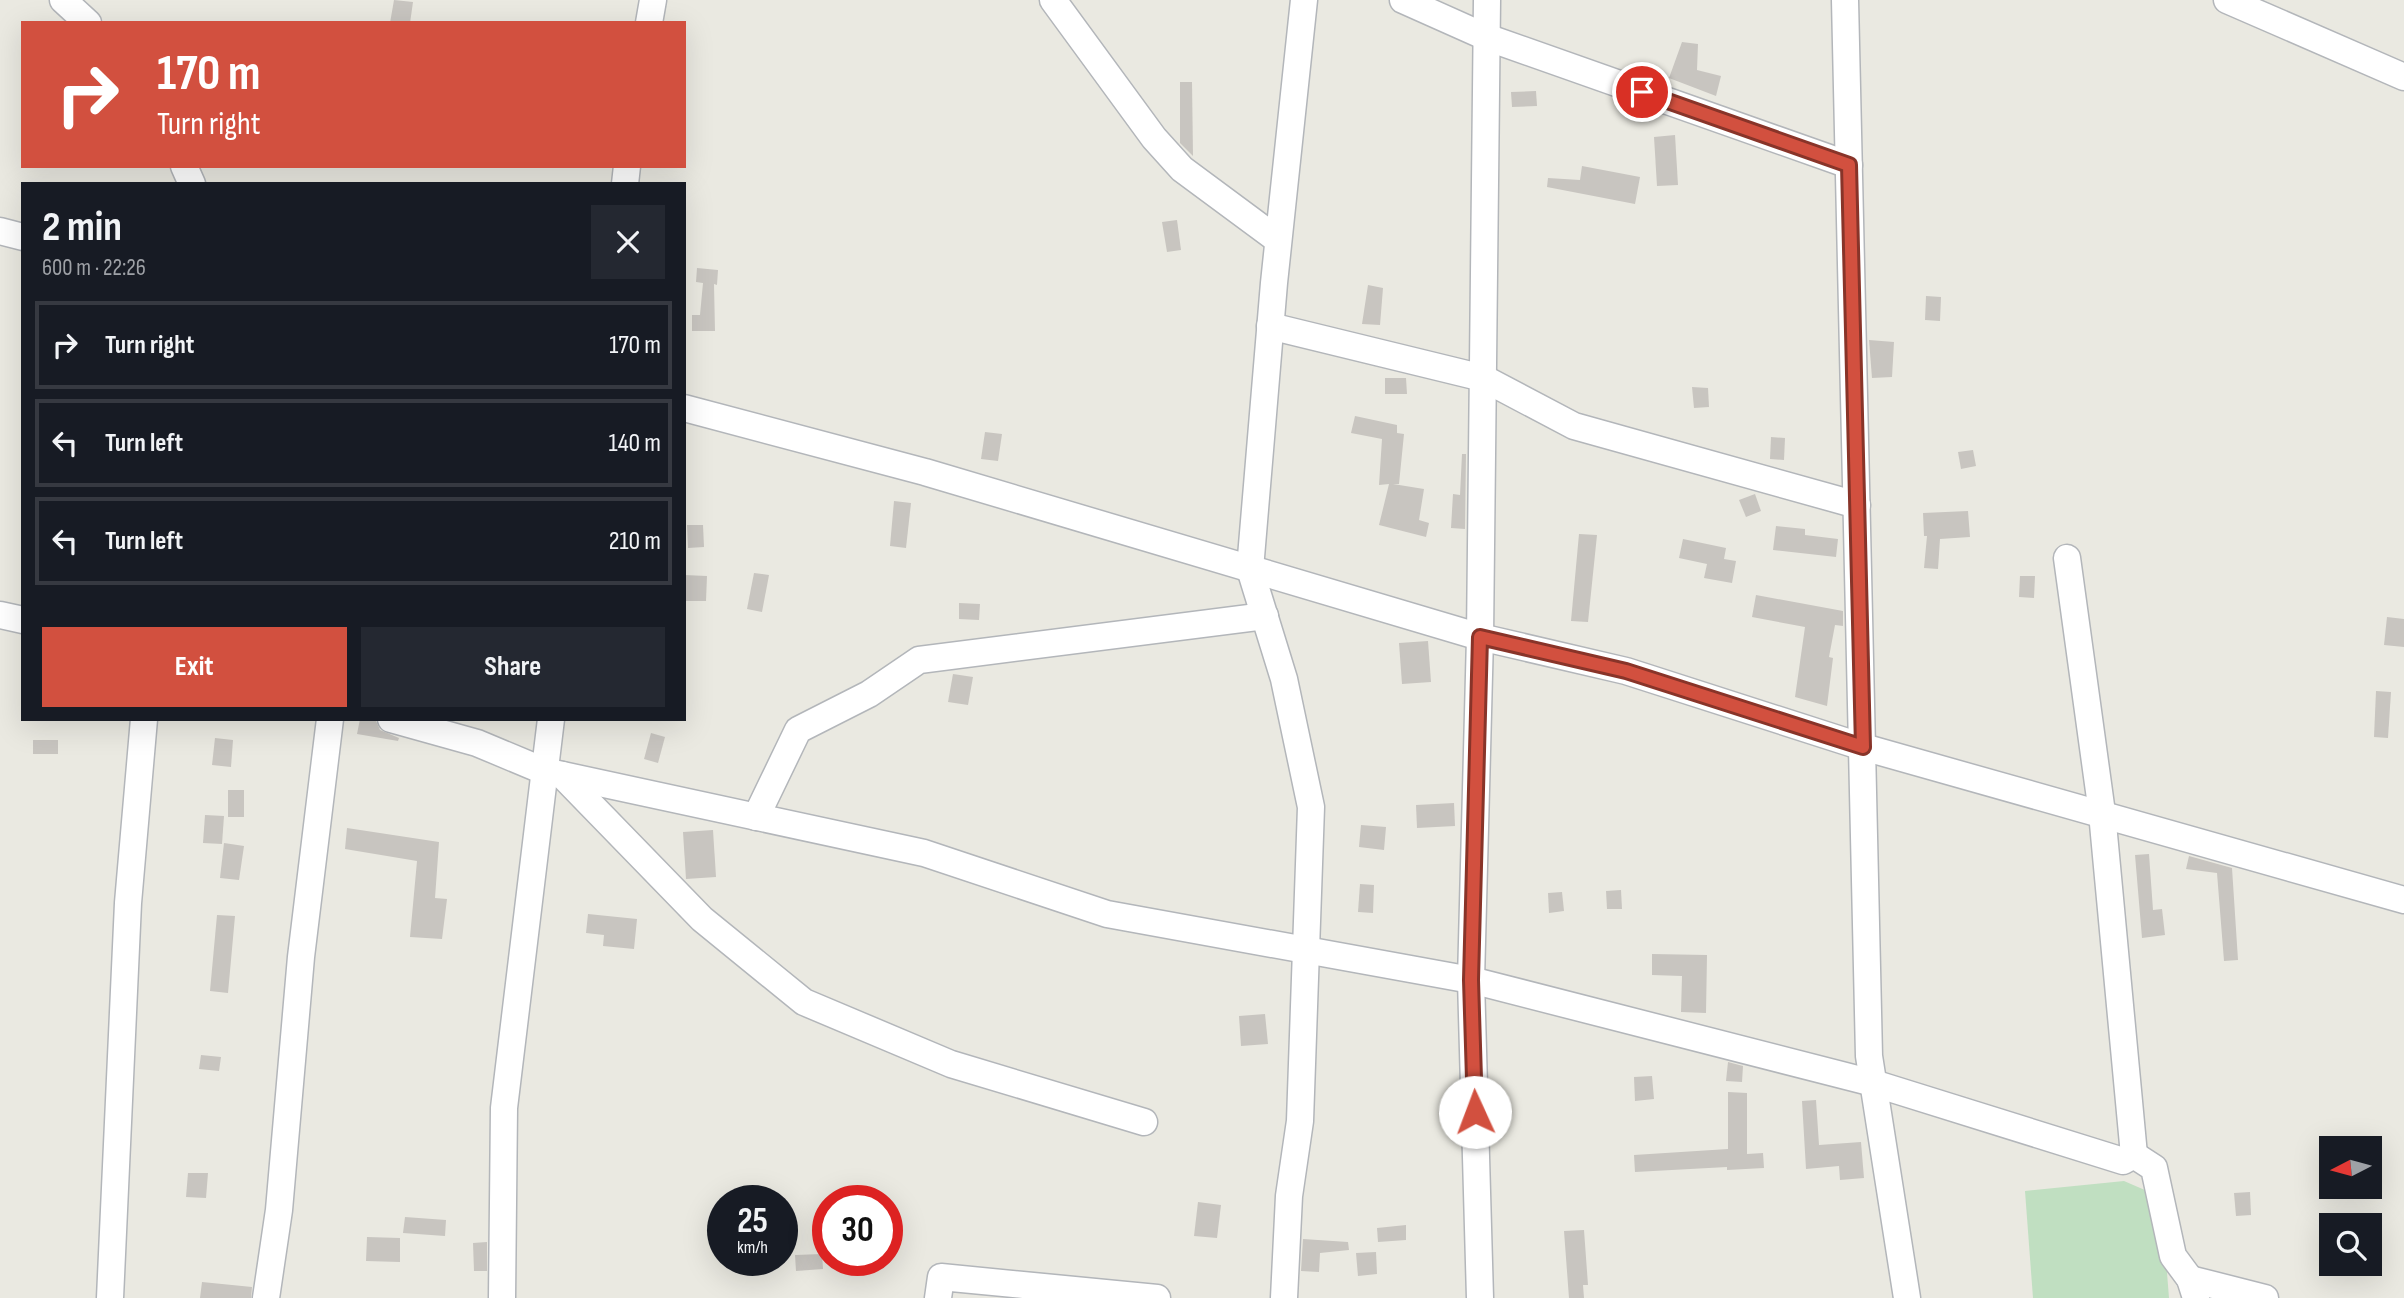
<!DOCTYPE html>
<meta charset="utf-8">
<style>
body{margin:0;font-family:"Sofia Sans Condensed",sans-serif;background:#242831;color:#f1f3f6;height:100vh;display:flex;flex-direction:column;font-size:26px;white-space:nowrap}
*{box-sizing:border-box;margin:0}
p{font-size:23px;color:#9ea1a6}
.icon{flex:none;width:38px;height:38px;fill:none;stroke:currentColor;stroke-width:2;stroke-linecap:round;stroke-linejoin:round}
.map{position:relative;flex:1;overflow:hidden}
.side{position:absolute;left:21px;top:182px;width:665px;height:539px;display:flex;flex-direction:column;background:#171b24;border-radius:0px;box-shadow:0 7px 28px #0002}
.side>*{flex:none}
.guide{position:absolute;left:21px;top:21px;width:665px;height:147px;border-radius:0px;box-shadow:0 7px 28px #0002;background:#d2503f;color:#fff;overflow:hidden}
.needle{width:46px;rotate:264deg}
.controls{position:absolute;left:2319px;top:1136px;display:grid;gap:14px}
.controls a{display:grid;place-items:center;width:63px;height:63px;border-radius:0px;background:#171b24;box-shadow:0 7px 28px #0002;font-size:35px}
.speed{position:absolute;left:707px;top:1185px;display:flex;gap:14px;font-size:35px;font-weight:700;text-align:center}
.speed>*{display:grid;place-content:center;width:91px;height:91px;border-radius:50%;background:#171b24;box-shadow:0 7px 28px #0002;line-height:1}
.speed small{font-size:18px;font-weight:400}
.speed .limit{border:10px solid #d22;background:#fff;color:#111}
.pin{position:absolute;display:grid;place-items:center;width:60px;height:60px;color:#fff;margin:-30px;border:4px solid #fff;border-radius:50%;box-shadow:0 2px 7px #0007}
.me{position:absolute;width:77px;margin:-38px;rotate:358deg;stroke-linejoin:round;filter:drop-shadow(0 0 5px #0008)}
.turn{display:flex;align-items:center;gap:24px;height:147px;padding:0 21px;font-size:32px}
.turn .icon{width:91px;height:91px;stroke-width:2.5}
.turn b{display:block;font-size:49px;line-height:60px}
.round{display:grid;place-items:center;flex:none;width:74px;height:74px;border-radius:0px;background:#242831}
.overview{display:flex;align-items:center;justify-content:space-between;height:119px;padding:0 21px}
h1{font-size:42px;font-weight:700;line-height:52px}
.primary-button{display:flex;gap:14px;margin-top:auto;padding:14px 21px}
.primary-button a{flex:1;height:80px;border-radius:0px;background:#d2503f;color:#fff;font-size:28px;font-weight:700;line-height:80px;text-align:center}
.primary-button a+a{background:#242831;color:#f1f3f6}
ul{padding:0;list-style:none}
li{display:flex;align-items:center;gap:21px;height:88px;margin:0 14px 10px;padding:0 7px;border:4px solid #363941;border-radius:0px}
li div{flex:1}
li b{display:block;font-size:26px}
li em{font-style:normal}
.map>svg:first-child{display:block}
.green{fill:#c0dfc1}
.building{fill:#c8c5c0}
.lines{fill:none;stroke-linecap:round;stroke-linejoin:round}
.minor-casing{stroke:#b3b6ba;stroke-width:29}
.minor{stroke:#fff;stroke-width:26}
.route-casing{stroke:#883429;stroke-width:18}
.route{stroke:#d2503f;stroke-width:12}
</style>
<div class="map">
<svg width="2404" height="1298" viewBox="0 0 2404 1298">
<rect width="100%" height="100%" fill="#eae9e1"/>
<!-- green -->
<path class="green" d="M 2124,1181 L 2161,1197 L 2169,1298 L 2033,1298 L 2025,1191 Z"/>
<!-- building -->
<g class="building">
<path d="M 394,0 L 413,2 L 410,23 L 390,23 Z"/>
<path d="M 1682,42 L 1698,44 L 1697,70 L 1721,76 L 1716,96 L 1669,78 Z"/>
<path d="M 1180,82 L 1192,82 L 1193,156 L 1180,143 Z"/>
<path d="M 1536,91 L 1537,106 L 1512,107 L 1511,92 Z"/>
<path d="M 1675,135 L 1678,185 L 1657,186 L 1654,137 Z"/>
<path d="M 1582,166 L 1640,177 L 1635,204 L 1547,187 L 1548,178 L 1580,180 Z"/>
<path d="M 1177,220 L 1181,250 L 1167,252 L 1162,222 Z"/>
<path d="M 697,268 L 718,270 L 717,285 L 714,284 L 715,331 L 692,331 L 692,315 L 700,315 L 703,283 L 696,282 Z"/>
<path d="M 1368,285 L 1383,288 L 1380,325 L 1362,324 Z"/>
<path d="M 1926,296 L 1941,297 L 1940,321 L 1925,320 Z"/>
<path d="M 1869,340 L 1894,342 L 1892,377 L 1872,378 Z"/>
<path d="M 1385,378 L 1406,378 L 1407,394 L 1385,394 Z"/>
<path d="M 1692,387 L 1708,388 L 1709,407 L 1694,408 Z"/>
<path d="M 1355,416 L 1397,425 L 1397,433 L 1404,434 L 1399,484 L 1393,484 L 1424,489 L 1419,520 L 1429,523 L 1426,537 L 1379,525 L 1389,484 L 1379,485 L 1382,439 L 1351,433 Z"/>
<path d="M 985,432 L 1002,434 L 998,461 L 981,459 Z"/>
<path d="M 1771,437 L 1785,438 L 1784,460 L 1770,459 Z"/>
<path d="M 1973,450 L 1976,466 L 1961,469 L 1958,452 Z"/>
<path d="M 1462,454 L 1466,454 L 1465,529 L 1451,528 L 1453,494 L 1460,495 Z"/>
<path d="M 1755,494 L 1761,511 L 1746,517 L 1739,500 Z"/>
<path d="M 894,501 L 911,503 L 906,548 L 890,546 Z"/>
<path d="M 1968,511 L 1970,537 L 1940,539 L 1938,569 L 1924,568 L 1927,536 L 1924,536 L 1923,513 Z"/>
<path d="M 687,525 L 703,525 L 704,547 L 688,548 Z"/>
<path d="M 1776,526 L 1805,529 L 1805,535 L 1838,539 L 1836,557 L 1773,550 Z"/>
<path d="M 1579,534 L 1597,535 L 1588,622 L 1571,621 Z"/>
<path d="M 1683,539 L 1726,548 L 1724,559 L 1736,561 L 1732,583 L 1704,578 L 1707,564 L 1679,558 Z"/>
<path d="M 754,573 L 769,575 L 762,612 L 747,609 Z"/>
<path d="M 684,575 L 707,576 L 706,601 L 684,601 Z"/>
<path d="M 2020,576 L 2035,576 L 2034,598 L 2019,597 Z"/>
<path d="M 1756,595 L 1843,611 L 1843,626 L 1835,625 L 1829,657 L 1833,658 L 1827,706 L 1795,697 L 1805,627 L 1752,617 Z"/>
<path d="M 959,603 L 980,604 L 979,620 L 959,619 Z"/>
<path d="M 2387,617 L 2404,619 L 2404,647 L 2384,645 Z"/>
<path d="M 1428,641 L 1431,682 L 1402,684 L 1399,643 Z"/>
<path d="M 953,674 L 973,677 L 968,705 L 948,702 Z"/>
<path d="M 2376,691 L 2391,692 L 2388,738 L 2374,737 Z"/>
<path d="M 360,719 L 376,721 L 380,730 L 399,738 L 398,741 L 357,734 Z"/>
<path d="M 651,733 L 665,737 L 658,763 L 644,759 Z"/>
<path d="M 215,738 L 233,740 L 231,767 L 212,765 Z"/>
<rect x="33" y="740" width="25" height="14"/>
<rect x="228" y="790" width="16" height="27"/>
<path d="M 1454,803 L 1455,826 L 1417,828 L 1416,805 Z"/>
<path d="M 205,815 L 224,816 L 222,844 L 203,843 Z"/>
<path d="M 1361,825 L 1386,827 L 1384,850 L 1359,847 Z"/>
<path d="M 347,828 L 439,842 L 435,898 L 447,899 L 442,939 L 410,937 L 417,861 L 345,849 Z"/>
<path d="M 713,830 L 716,877 L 686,879 L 683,832 Z"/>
<path d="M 224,843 L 244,846 L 239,880 L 220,878 Z"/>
<path d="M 2149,854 L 2153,910 L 2162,909 L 2165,935 L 2142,938 L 2135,855 Z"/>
<path d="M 2189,856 L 2232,868 L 2238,960 L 2224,961 L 2217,873 L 2186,869 Z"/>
<path d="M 1360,884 L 1374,885 L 1373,913 L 1358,912 Z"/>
<path d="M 1621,890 L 1622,909 L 1607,909 L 1606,891 Z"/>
<path d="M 1562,892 L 1564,911 L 1549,913 L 1548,893 Z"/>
<path d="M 588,914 L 637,919 L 634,949 L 603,946 L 604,935 L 586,933 Z"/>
<path d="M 217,915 L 235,916 L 228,993 L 210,991 Z"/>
<path d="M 1652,954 L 1707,955 L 1706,1013 L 1681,1012 L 1682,976 L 1652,975 Z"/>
<path d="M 1265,1014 L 1268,1044 L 1241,1046 L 1239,1016 Z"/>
<path d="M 201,1055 L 221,1057 L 219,1071 L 199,1069 Z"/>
<path d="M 1728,1062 L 1743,1066 L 1742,1082 L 1726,1081 Z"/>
<path d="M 1652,1076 L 1654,1099 L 1635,1101 L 1634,1077 Z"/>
<path d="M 1728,1092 L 1747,1093 L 1747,1154 L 1763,1153 L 1764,1168 L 1727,1170 L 1727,1167 L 1635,1172 L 1634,1155 L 1728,1149 Z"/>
<path d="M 1816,1100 L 1819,1145 L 1861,1142 L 1864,1178 L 1840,1180 L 1839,1166 L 1806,1169 L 1802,1101 Z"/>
<path d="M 188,1173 L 208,1173 L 206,1198 L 186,1197 Z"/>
<path d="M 2250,1192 L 2251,1215 L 2236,1216 L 2234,1193 Z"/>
<path d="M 1198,1202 L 1221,1205 L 1217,1238 L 1194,1236 Z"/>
<path d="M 405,1217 L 446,1220 L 445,1236 L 403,1233 Z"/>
<path d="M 1406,1225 L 1406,1240 L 1378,1242 L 1377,1228 Z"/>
<path d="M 1584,1230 L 1588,1285 L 1583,1285 L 1584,1298 L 1569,1298 L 1564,1231 Z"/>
<path d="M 367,1237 L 400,1238 L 400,1262 L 366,1261 Z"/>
<path d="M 1303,1239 L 1348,1242 L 1349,1250 L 1320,1253 L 1319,1272 L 1301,1271 Z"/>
<path d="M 487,1242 L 487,1271 L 474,1271 L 473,1243 Z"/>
<path d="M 1376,1252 L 1377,1274 L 1358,1276 L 1356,1253 Z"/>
<path d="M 822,1254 L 823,1269 L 796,1271 L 795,1255 Z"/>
<path d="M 202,1282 L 252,1287 L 251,1298 L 200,1298 Z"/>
</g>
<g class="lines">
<!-- minor casing -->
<g class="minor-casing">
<g id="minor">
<path d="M 63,0 L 88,23"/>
<path d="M 1053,0 L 1154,138 L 1182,169 L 1278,240"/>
<path d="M 1403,0 L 1486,37 L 1849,165"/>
<path d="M 1845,0 L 1869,1056 L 1907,1298"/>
<path d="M 2227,0 L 2404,77"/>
<path d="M 649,23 L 653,0"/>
<path d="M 184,166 L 192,184"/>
<path d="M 625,184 L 627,166"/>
<path d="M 0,231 L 23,237"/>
<path d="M 1270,326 L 1483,378 L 1574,426 L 1857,505"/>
<path d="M 684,408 L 925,472 L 1480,637 L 1626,671 L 1863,747 L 2404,900"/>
<path d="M 0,615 L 23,620"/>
<path d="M 391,719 L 477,743 L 544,771 L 924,853 L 1107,914 L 1471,980 L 1873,1083 L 2123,1161 L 2134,1155 L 2102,813 L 2067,558"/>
<path d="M 562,775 L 702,919 L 804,1002 L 951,1064 L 1144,1122"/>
<path d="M 756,817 L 798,730 L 869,694 L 919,660 L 1265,616"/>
<path d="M 2134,1155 L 2154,1168 L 2173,1256 L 2190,1279 L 2196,1298"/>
<path d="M 2190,1279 L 2265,1298"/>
<path d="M 110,1298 L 128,903 L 144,719"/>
<path d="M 266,1298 L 279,1210 L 301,957 L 330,719"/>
<path d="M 502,1298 L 504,1108 L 551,719"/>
<path d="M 938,1298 L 941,1277 L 1157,1298"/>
<path d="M 1284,1298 L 1289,1196 L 1300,1121 L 1311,807 L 1284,679 L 1250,569 L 1274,283 L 1304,0"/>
<path d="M 1480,1298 L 1471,980 L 1480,637 L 1487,0"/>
</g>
</g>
<!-- minor -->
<use href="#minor" class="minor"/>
</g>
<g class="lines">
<!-- route casing -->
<g class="route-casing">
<path id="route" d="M 1475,1112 L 1471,980 L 1480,637 L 1626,671 L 1863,747 L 1849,165 L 1642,92"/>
</g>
<!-- route -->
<use href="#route" class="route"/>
</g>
</svg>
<div class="controls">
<a><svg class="needle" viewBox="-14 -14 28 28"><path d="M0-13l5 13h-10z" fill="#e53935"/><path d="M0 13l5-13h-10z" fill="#9ea1a6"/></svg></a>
<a><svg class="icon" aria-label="search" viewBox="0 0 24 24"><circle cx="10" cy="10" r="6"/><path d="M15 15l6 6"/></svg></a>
</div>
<div class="speed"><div>25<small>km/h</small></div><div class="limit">30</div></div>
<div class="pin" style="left:1642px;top:92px;background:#d93025"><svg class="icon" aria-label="arrive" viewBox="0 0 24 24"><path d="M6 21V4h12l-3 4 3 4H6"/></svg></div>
<svg class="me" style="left:1475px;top:1112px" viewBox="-20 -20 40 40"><circle r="19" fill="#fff"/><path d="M0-13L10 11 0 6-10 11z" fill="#d2503f"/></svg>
<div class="guide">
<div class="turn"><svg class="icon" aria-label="right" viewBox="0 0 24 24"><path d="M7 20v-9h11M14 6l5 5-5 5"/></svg><div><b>170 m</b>Turn right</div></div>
</div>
<section class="side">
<div class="overview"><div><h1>2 min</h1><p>600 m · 22:26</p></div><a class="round"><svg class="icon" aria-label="close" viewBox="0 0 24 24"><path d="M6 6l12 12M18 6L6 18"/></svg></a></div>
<ul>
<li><svg class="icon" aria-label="right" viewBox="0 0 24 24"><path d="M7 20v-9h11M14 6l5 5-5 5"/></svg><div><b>Turn right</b></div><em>170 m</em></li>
<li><svg class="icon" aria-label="left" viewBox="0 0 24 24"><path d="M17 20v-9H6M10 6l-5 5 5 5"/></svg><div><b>Turn left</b></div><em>140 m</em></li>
<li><svg class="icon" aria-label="left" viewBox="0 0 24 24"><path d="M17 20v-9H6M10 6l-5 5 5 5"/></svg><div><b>Turn left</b></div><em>210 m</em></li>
</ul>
<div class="primary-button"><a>Exit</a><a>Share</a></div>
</section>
</div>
